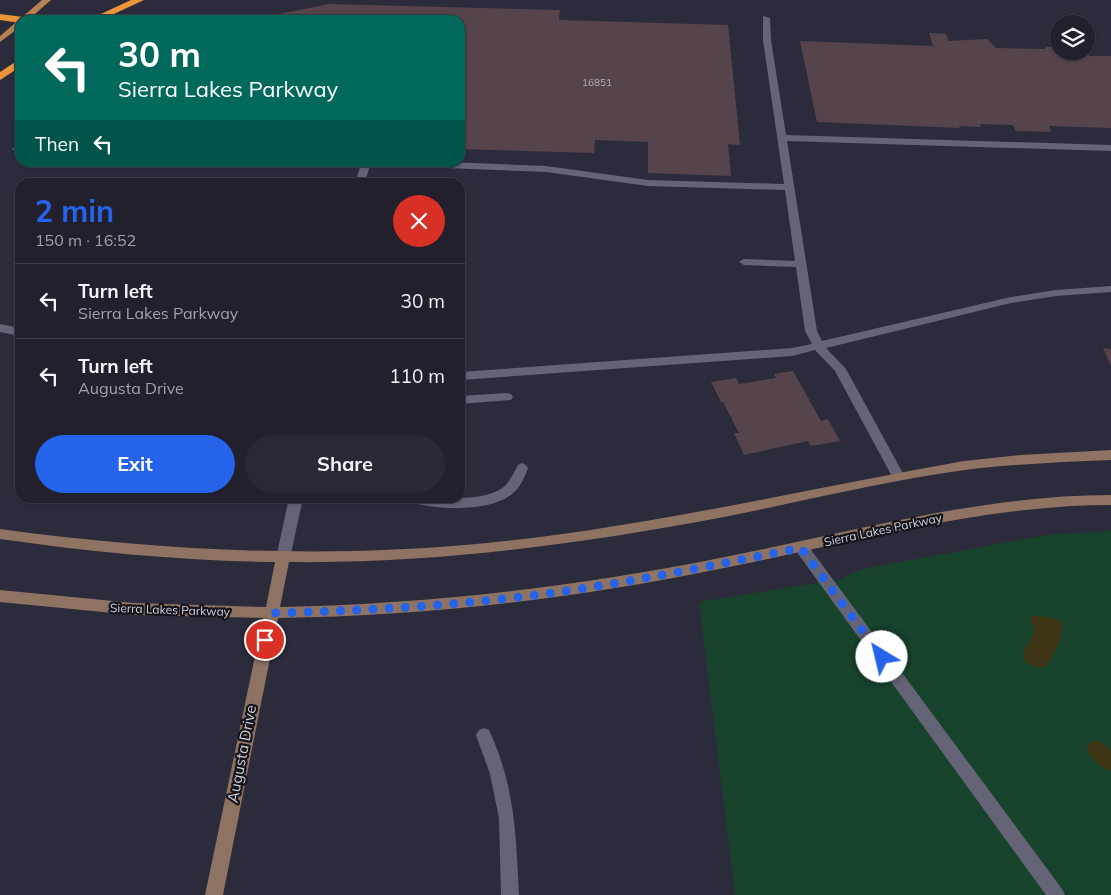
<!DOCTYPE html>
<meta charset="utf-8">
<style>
body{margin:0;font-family:Mulish,sans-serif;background:#292834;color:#f1f3f6;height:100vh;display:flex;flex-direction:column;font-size:19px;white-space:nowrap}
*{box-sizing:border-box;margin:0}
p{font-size:16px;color:#a2a3a9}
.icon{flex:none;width:28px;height:28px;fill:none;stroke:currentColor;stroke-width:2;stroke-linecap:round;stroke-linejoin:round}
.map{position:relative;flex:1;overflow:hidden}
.details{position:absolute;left:15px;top:178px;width:450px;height:325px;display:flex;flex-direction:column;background:#21202c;border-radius:15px;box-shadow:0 1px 4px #0004,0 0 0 1px #3e3e48}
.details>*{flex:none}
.top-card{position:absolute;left:15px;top:15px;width:450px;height:152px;border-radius:15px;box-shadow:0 1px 4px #0004,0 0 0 1px #3e3e48;background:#00695c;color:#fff;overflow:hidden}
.buttons{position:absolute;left:1050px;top:15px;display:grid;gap:10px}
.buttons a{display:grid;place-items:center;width:45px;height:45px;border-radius:50%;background:#21202c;box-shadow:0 1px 4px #0004,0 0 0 1px #3e3e48;font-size:25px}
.pin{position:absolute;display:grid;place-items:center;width:42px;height:42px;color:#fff;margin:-21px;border:2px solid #fff;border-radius:50%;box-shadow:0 1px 5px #0007}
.me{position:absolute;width:55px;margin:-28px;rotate:324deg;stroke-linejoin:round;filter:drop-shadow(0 0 4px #0008)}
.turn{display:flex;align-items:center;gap:18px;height:105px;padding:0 20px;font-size:22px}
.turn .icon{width:65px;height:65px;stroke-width:2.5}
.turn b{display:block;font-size:35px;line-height:42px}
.then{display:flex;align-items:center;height:48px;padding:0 20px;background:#0003;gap:10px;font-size:19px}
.round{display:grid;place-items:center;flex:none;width:52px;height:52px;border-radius:26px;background:#292834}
.summary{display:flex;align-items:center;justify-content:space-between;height:85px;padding:0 20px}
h1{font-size:30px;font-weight:700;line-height:38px;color:#2563eb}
.action{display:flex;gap:10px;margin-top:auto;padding:10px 20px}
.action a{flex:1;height:58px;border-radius:30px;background:#2563eb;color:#fff;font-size:20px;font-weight:700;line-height:58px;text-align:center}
.action a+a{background:#292834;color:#f1f3f6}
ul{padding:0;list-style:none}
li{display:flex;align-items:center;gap:15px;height:75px;padding:0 20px;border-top:1px solid #3e3e48}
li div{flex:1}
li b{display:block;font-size:19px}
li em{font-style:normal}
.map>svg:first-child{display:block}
.green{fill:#17432c}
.sand{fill:#3c3414}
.building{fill:#56444d}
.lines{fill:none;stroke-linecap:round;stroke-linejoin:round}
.lane{fill:#656476;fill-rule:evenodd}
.street{fill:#656476;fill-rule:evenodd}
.secondary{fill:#8e7363;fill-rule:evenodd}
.primary{fill:#b68251;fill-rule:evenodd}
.highway{fill:#ec9638;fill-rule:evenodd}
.route{stroke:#2563eb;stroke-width:9;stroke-dasharray:0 16.2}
.labels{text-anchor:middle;stroke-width:4.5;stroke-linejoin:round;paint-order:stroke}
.number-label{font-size:10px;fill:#b3aeb8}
.street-label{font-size:12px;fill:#d2d2dc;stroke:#15141b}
.near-street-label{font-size:15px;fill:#d2d2dc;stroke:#15141b}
</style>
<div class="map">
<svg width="1111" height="895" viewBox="0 0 1111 895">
<rect width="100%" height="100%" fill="#2c2b3b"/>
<!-- green -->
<path class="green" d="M 1111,531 L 1111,895 L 735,895 L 699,602 L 841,579 L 862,569 L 1047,535 Z"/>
<!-- sand -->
<g class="sand">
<path d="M 1033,615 L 1058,619 L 1063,623 C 1062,638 1055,654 1046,666 L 1039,668 L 1025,662 C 1018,641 1042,644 1030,618 Z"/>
<path d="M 1095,740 L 1104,744 L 1111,751 L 1111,771 C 1099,767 1088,758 1087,745 Z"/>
</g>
<!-- building -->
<g class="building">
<path d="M 329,4 L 560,10 L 559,20 L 728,25 L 740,145 L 728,144 L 731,176 L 648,173 L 648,142 L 595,140 L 594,153 L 460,149 L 460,20 L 277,20 L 274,15 Z"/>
<path d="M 929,33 L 946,34 L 948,41 L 987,39 L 996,48 L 1045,49 L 1046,47 L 1059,47 L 1059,51 L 1086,51 L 1090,56 L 1111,56 L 1111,128 L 1049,126 L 1051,132 L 1016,131 L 1013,125 L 980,124 L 981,127 L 959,126 L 960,128 L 817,122 L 800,41 L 933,46 Z"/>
<path d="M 1103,348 L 1111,349 L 1111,364 L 1110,364 Z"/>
<path d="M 793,371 L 821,421 L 828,419 L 840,441 L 811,446 L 808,441 L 744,455 L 734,433 L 739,433 L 723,402 L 721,402 L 711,382 L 736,378 L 739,384 L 776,378 L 774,374 Z"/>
</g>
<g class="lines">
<!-- lane -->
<g class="lane">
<path d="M 763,16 L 770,18 L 771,40 L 786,135 L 1111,145 L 1111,151 L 787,141 L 817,331 L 822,341 L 1011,297 L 1056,290 L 1111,286 L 1111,292 L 1056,296 L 1011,303 L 826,348 L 846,369 L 905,477 L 904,480 L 894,480 L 835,371 L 815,350 L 792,356 L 460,380 L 460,372 L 792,348 L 812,344 L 805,331 L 796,267 L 744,265 L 739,262 L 744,259 L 795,261 L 785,190 L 648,186 L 546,172 L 370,165 L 365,182 L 355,182 L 361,165 L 352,162 L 448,162 L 546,166 L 648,180 L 784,184 L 763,40 Z"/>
<path d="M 17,146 L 20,147 L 20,153 L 12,149 Z"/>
<path d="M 0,324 L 20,328 L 20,336 L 0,332 Z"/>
<path d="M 507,393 L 511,394 L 513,397 L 511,400 L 460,404 L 460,396 Z"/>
<path d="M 522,463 L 526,465 L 528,468 C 525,477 520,488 512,494 C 489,513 433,510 406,501 L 404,498 C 432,494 484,506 506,485 C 511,479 514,472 518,465 Z"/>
<path d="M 289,498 L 303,498 L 290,558 L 288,562 L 283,563 L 278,562 L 276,558 Z"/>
<path d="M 801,542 L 806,543 L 1062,889 L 1065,895 L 1046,895 L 796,551 L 794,547 L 796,543 Z"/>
</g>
<!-- street -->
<path class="street" d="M 484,728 L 489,730 C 515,786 516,835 519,895 L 501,895 L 499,818 L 490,774 L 476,735 L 479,730 Z"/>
<!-- secondary -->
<path class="secondary" d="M 1111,450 L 1111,460 C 1062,462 1014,464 965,470 C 884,481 804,501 724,517 C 580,544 435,564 289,562 L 280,607 C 429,604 574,587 720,558 C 849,533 979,495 1111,495 L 1111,505 C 979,505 848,544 719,569 C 573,599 427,616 278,618 L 223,895 L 205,895 L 263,618 L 134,615 L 0,602 L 0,590 L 134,603 L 266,607 L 275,562 C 183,561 91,552 0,539 L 0,529 C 162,551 324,559 487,543 C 648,527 805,489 964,461 L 1020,455 Z"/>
<!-- primary -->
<path class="primary" d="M 42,0 L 51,0 L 28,20 L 20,20 L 20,27 L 0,42 L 0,36 Z"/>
<!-- highway -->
<g class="highway">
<path d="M 131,0 L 144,0 L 101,20 L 88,20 Z"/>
<path d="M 0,14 L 23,17 L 28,20 L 20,20 L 20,23 L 0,20 Z"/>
<path d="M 20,59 L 20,67 L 0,80 L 0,72 Z"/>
</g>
</g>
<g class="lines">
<!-- route -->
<path class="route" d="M 265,640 L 271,613 C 360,611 448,606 536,595 C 625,584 713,565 801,548 L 882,657"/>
</g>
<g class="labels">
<!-- number labels -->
<g class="number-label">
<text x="597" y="86">16851</text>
</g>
<!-- street labels -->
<g class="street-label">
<text transform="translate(883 530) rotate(-12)" y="4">Sierra Lakes Parkway</text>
<text transform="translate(170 610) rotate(2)" y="4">Sierra Lakes Parkway</text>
</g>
<!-- near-street labels -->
<g class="near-street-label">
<text transform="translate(242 754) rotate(-79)" y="5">Augusta Drive</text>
</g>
</g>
</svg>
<div class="buttons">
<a><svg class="icon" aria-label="layers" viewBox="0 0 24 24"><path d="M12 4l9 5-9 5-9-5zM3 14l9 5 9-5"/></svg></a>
</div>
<div class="pin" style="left:265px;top:640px;background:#d93025"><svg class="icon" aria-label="arrive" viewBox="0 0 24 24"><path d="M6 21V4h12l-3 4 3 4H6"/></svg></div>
<svg class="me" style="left:882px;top:657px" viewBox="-20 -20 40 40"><circle r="19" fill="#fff"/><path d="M0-13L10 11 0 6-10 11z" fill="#2563eb"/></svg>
<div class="top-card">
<div class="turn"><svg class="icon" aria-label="left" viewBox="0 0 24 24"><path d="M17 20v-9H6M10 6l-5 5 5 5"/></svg><div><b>30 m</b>Sierra Lakes Parkway</div></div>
<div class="then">Then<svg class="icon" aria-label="left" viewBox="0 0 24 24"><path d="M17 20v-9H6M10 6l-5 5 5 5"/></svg></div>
</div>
<section class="details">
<div class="summary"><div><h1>2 min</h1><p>150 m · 16:52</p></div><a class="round" style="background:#d93025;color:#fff"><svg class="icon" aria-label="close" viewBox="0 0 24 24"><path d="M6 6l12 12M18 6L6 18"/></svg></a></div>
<ul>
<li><svg class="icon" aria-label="left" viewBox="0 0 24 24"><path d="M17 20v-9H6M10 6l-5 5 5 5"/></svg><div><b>Turn left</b><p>Sierra Lakes Parkway</p></div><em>30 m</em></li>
<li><svg class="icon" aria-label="left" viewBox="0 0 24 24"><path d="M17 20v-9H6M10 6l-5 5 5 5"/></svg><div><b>Turn left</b><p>Augusta Drive</p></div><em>110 m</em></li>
</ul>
<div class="action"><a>Exit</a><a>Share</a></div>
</section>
</div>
